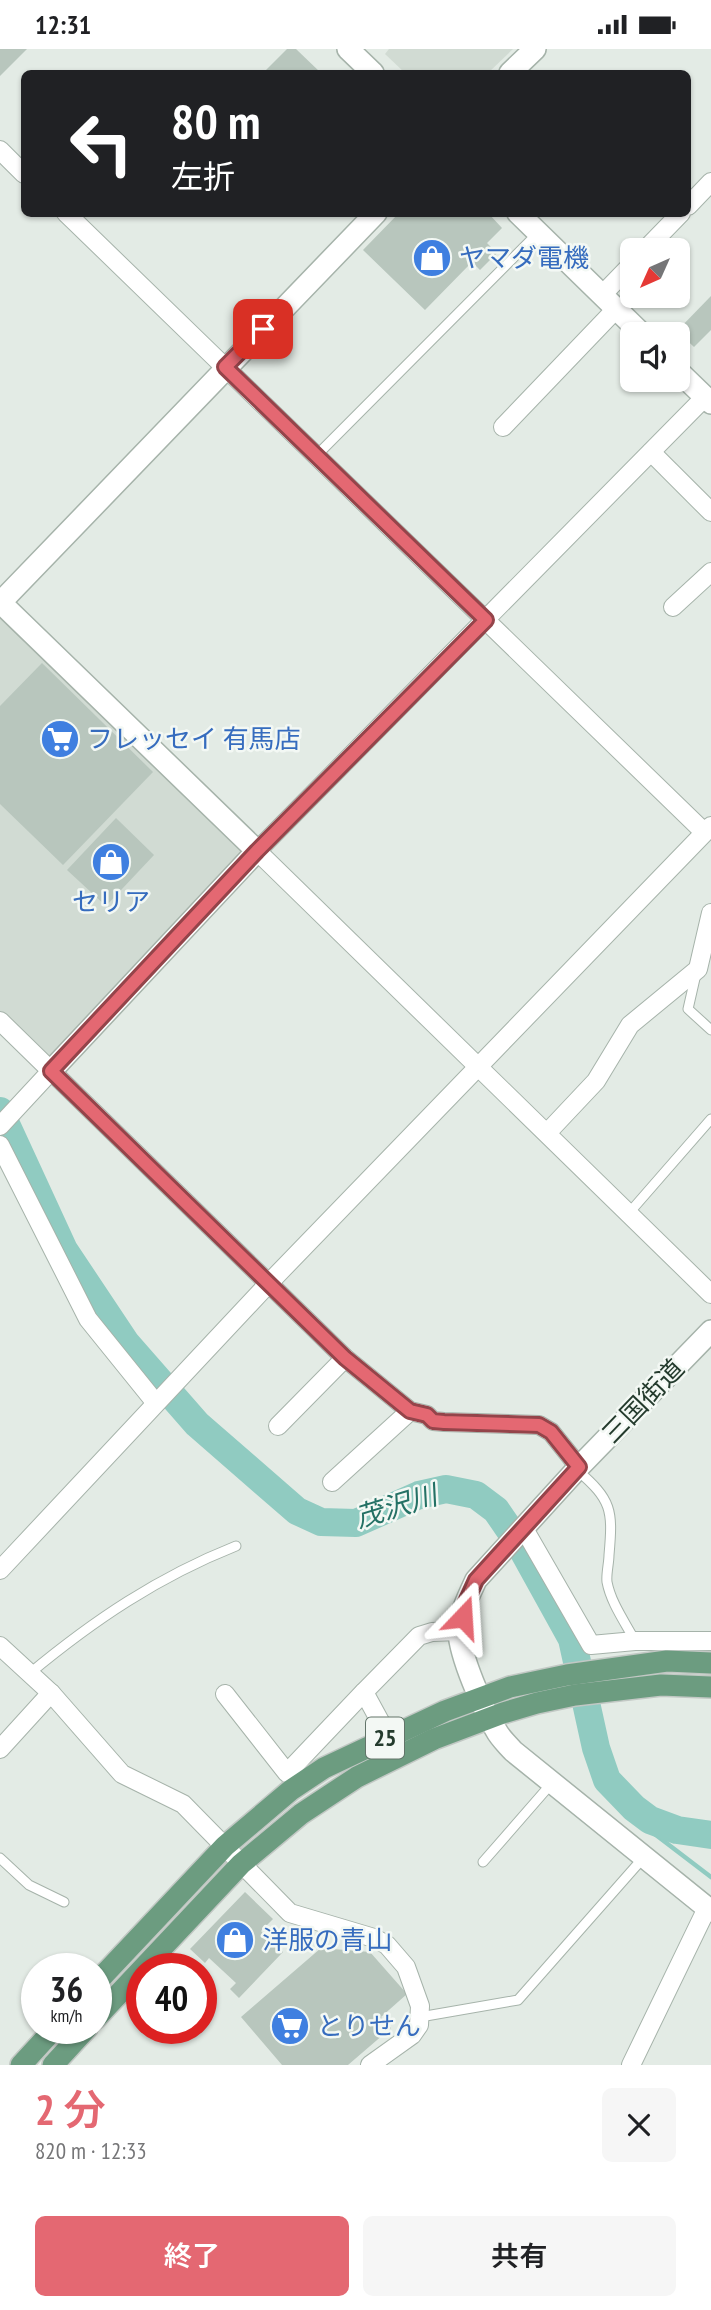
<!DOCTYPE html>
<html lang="ja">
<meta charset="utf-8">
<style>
body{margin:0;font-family:"PT Sans Narrow","Noto Sans JP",sans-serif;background:#f6f6f6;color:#202124;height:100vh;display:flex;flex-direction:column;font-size:26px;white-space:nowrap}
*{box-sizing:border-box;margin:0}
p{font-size:23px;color:#757577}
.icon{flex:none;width:38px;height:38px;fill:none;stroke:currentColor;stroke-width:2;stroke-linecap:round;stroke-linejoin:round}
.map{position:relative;height:2016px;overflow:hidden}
.sheet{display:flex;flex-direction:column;background:#fff;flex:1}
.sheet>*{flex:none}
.hud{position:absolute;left:21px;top:21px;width:670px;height:147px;border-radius:10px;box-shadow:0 2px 5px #0004;background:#202124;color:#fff;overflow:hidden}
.needle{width:46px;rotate:225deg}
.fabs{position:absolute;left:620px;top:189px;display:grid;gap:14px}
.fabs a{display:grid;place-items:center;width:70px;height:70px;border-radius:10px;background:#fff;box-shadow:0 2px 5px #0004;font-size:35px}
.speed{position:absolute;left:21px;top:1904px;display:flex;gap:14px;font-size:35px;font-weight:700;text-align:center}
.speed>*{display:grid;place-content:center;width:91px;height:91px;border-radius:50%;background:#fff;box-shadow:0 2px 5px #0004;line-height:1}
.speed small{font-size:18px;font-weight:400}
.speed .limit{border:10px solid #d22;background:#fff;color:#111}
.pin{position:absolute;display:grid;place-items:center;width:60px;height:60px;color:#fff;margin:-30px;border-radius:14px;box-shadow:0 4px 10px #0006}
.me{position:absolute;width:77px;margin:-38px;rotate:20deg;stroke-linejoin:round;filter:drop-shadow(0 0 5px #0008)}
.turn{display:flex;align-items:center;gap:24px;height:147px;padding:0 35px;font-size:32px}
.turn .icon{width:91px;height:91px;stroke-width:2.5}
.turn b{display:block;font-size:49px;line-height:60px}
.round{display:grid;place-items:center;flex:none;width:74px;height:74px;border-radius:10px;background:#f6f6f6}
.headline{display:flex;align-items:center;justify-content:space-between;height:119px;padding:0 35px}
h1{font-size:42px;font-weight:600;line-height:52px;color:#e46872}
.primary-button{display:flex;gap:14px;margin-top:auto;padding:14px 35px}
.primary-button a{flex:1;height:80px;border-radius:10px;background:#e46872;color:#fff;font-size:28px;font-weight:600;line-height:80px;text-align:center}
.primary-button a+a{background:#f6f6f6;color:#202124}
.status{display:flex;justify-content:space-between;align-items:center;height:49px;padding:0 35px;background:#fff;direction:ltr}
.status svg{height:19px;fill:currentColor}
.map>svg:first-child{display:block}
.built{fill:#d1dbd3}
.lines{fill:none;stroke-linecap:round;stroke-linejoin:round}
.stream{stroke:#90cbc1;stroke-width:4.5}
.river{stroke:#90cbc1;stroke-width:28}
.building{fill:#b8c6bd}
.service-casing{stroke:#a6b3aa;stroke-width:11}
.minor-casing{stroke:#a6b3aa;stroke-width:20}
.tertiary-casing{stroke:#a6b3aa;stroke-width:24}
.primary-casing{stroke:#c2c8c4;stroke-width:24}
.service{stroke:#fff;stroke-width:9}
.minor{stroke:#fff;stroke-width:18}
.tertiary{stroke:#fff;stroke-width:21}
.primary{stroke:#6c9c80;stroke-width:21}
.route-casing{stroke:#94444a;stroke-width:18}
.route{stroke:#e46872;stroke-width:12}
.labels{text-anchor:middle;stroke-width:5;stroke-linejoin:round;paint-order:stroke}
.shield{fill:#f3f8f4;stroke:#627469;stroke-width:2}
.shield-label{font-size:24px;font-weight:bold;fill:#243b2d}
.shop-label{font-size:26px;fill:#366cbe;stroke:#f3f8f4;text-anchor:start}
.street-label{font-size:26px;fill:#243b2d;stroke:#f3f8f4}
.water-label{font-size:28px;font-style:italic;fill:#247165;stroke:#f3f8f4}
</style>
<div class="status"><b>12:31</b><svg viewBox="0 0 49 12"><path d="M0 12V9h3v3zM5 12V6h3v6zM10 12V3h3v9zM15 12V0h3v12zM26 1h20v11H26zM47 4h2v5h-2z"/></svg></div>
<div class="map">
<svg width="711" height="2016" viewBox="0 0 711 2016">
<rect width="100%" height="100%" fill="#e3ebe5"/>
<!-- built -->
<g class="built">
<path d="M 389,0 L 513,0 L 488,24 L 405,24 L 385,5 Z"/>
<path d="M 5,563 L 249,801 L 51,1016 L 0,966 L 0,568 Z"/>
</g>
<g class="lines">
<!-- stream -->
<path class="stream" d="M 650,1771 L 652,1783 L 711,1828"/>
<!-- river -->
<path class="river" d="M 0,1062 L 64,1201 L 126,1294 L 197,1375 L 297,1462 L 321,1473 L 356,1474 L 419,1446 L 446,1440 L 476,1446 L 496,1461 L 520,1496 L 572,1590 L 596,1699 L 607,1731 L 634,1759 L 650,1771 L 677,1781 L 711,1786"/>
</g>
<!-- building -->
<g class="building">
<path d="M 0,0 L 27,0 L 0,27 Z"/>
<path d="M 287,0 L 296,0 L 321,24 L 263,24 Z"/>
<path d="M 399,164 L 488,164 L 502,179 L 487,194 L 497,204 L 480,221 L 472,213 L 425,261 L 363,201 Z"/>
<path d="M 711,247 L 711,281 L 694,298 L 677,282 Z"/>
<path d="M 42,614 L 153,723 L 63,816 L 0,755 L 0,657 Z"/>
<path d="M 116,769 L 154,806 L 106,857 L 67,821 Z"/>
<path d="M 245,1843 L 273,1870 L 261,1882 L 283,1903 L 239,1949 L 230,1940 L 236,1934 L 209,1909 L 205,1914 L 190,1900 Z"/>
<path d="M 321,1899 L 370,1903 L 407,1945 L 381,1968 L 391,1979 L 348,2016 L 282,2016 L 241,1968 Z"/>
</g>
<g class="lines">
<!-- service casing -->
<g class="service-casing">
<g id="service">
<path d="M 316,407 L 537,185"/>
<path d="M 696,925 L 688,960 L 711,981"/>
<path d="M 629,1164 L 711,1070"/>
<path d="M 577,1421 C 612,1451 613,1461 609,1506 C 609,1514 606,1525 607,1533 C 611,1554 625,1573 635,1592"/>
<path d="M 29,1625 C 94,1571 158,1528 236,1497"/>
<path d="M 0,1809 L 29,1836 L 64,1853"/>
<path d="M 483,1813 L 551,1735"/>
<path d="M 420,1968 L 518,1951 L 644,1808"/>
</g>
</g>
<!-- minor casing -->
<g class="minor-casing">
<g id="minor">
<path d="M 0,101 L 24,125"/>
<path d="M 688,157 L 711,133"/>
<path d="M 66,164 L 704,783"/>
<path d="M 645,201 L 681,164"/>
<path d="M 602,246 L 632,215"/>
<path d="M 705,348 L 257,802 L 711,1245"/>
<path d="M 503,378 L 616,260"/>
<path d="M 651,403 L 711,463"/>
<path d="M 673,558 L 711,523"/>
<path d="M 0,972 L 345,1309 L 410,1362 L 427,1366 L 433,1372 L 444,1373 L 539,1376 L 551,1383 L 579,1418"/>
<path d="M 0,1077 L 51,1022"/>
<path d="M 547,1084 L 596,1032 L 630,976 L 698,920 L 711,864"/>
<path d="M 0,1096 L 88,1270 L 155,1353"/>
<path d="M 278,1377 L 345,1309"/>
<path d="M 332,1433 L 410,1362"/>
<path d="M 523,1478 L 591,1596 L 635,1592 L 711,1592"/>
<path d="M 0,1521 L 269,1234 L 711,777"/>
<path d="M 0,1597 L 51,1644 L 122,1725 L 183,1755 L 290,1864 L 374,1889 L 387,1896 L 406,1918 L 420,1957 L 419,1976 L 412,1986 L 370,2016"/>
<path d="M 225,1645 L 287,1724 L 364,1643"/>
<path d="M 388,1687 L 364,1643 L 419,1587 L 432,1583 L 459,1582"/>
<path d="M 0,1700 L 51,1644"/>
<path d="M 631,2016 L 707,1859"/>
</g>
</g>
<!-- tertiary casing -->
<g class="tertiary-casing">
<g id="tertiary">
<path d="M 348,0 L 373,24"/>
<path d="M 510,24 L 535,0"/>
<path d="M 518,164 L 642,285"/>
<path d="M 677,321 L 711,354"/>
<path d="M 0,553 L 257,802 L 51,1022"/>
<path d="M 0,554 L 376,164"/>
<path d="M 711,1282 L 579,1418 L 476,1531 C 469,1546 459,1566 459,1583 C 460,1607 483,1660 496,1681 C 500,1689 507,1695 513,1702 L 711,1862"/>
</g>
</g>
<!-- primary casing -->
<g class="primary-casing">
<g id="primary">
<path d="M 96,1934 L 225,1797 L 291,1741 L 324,1719 L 445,1662 L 510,1638 L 567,1626 L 667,1612 L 711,1614"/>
<path d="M 96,1969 L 241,1815 L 301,1765 L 357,1728 L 434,1690 L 503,1664 L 537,1654 L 575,1646 L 661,1636 L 711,1638"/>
<path d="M 21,2016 L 55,1979"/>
<path d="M 53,2016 L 87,1979"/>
</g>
</g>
<!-- service -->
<use href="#service" class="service"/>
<!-- minor -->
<use href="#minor" class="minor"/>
<!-- tertiary -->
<use href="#tertiary" class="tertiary"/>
<!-- primary -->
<use href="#primary" class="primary"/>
</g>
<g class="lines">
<!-- route casing -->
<g class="route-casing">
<path id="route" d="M 263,280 L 225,318 L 486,571 L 257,802 L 51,1022 L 345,1309 L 410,1362 L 427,1366 L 433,1372 L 444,1373 L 539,1376 L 551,1383 L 579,1418 L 476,1531 L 466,1553 L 463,1568"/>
</g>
<!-- route -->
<use href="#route" class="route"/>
</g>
<!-- icons -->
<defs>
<g id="shop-disc" transform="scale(2.0125)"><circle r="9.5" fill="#3f7fe0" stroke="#f3f8f4"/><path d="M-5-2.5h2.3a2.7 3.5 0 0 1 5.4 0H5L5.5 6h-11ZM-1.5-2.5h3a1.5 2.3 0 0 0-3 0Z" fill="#fff"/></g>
<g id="supermarket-disc" transform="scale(2.0125)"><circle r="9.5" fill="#3f7fe0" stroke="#f3f8f4"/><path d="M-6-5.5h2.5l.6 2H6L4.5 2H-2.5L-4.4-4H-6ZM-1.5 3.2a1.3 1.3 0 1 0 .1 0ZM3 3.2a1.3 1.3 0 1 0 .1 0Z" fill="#fff"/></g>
</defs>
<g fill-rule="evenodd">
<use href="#shop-disc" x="432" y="209"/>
<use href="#supermarket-disc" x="60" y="690"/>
<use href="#shop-disc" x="111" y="813"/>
<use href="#shop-disc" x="235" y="1891"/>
<use href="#supermarket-disc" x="290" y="1977"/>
</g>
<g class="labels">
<!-- shield labels -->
<rect class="shield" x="366" y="1668.5" width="38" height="41" rx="5"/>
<g class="shield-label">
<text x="385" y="1697">25</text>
</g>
<!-- shop labels -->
<g class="shop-label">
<text x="459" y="218">ヤマダ電機</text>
<text x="87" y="699">フレッセイ 有馬店</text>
<text x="111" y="862" text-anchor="middle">セリア</text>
<text x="262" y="1900">洋服の青山</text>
<text x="317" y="1986">とりせん</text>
</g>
<!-- street labels -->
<g class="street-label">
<text transform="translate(643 1352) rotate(-46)" y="9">三国街道</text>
</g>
<!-- water labels -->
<g class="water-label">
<text transform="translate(396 1457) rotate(-17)" y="10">茂沢川</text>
</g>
</g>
</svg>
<div class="fabs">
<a><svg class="needle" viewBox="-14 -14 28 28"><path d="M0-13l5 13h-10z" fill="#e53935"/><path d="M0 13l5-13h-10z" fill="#757577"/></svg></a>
<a><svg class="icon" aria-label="sound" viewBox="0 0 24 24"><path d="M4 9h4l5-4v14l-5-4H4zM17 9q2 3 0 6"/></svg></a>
</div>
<div class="speed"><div>36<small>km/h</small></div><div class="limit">40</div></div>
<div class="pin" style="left:263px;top:280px;background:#d93025"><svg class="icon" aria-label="arrive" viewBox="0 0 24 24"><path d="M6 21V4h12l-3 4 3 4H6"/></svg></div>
<svg class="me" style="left:463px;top:1568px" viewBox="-20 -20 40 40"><path d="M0-17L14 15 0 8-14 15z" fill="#e46872" stroke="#fff" stroke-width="4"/></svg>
<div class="hud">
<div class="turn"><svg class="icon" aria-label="left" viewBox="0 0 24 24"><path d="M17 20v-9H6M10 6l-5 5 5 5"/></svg><div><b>80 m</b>左折</div></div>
</div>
</div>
<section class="sheet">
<div class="headline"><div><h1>2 分</h1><p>820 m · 12:33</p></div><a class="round"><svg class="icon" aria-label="close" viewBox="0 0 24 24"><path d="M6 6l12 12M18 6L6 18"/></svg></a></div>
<div class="primary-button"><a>終了</a><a>共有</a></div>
</section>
